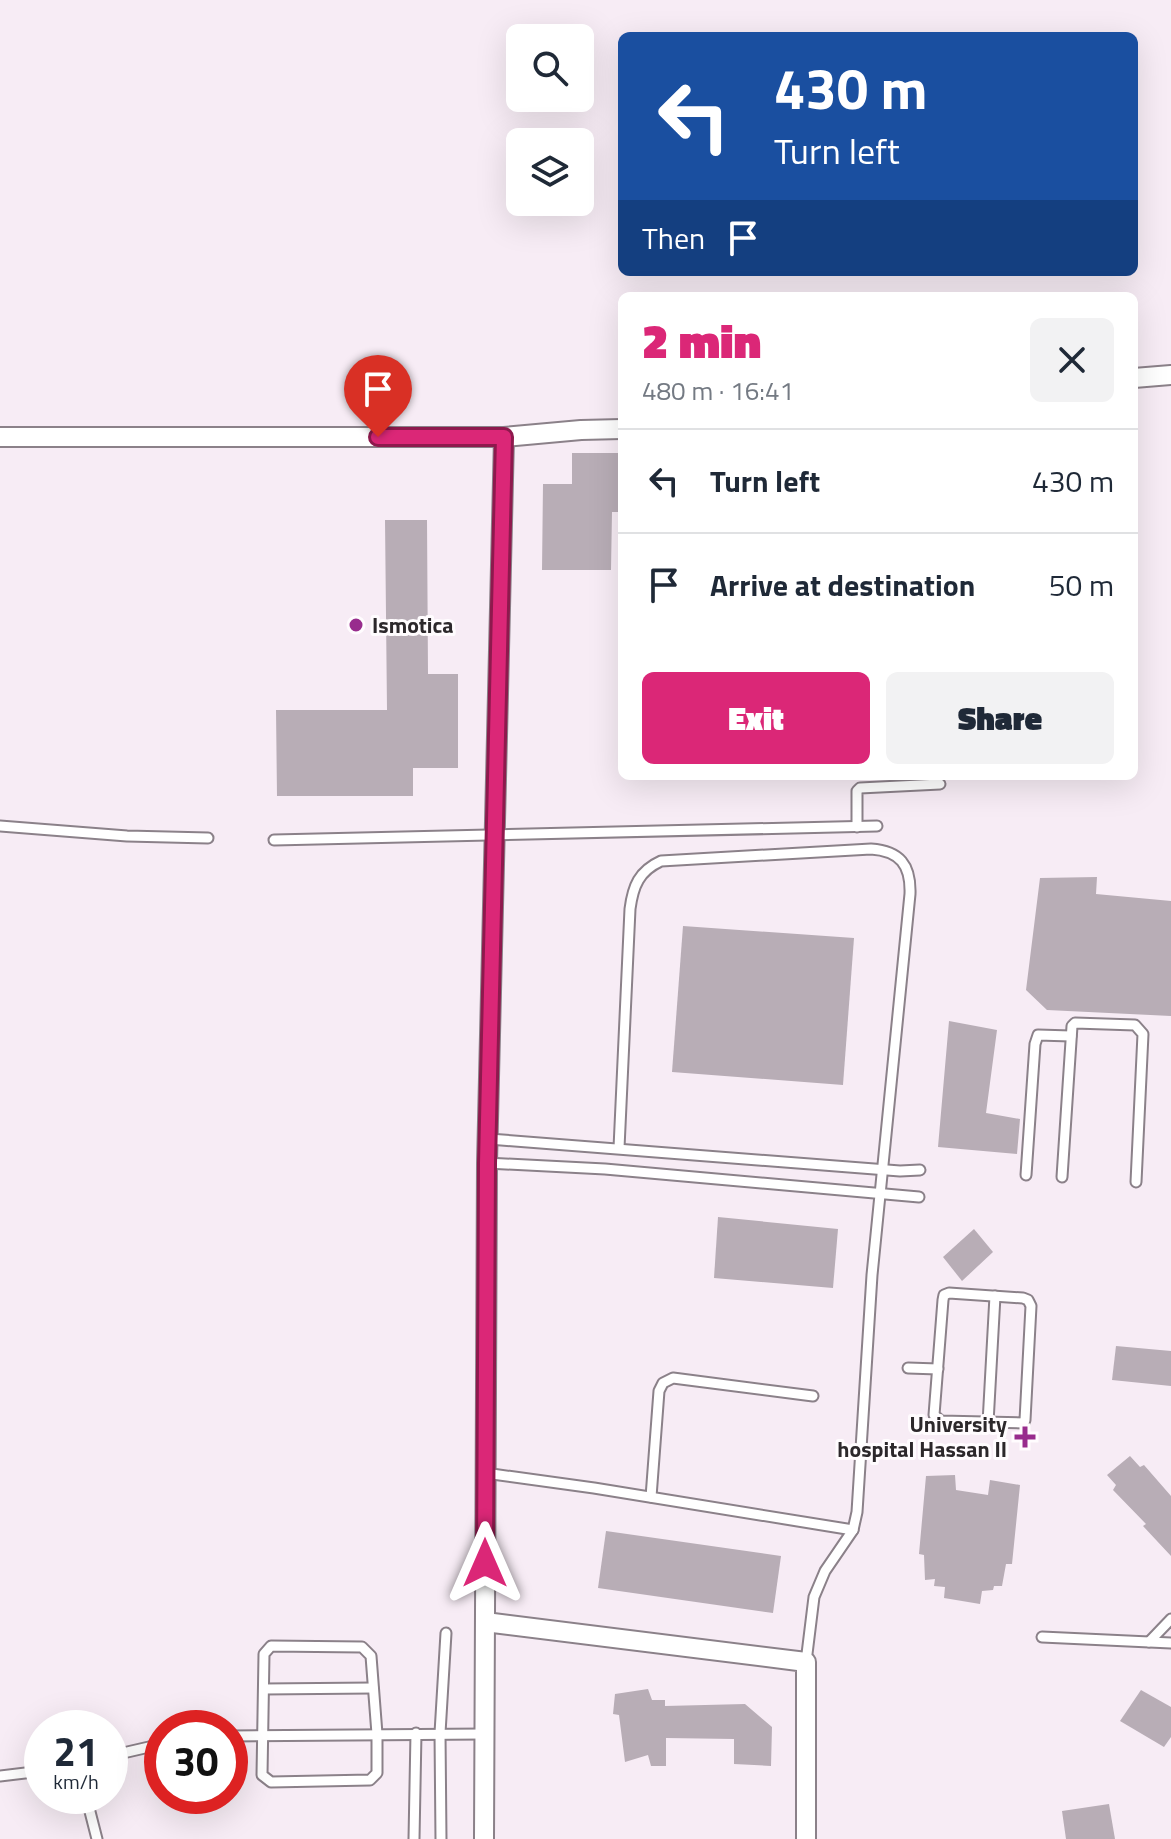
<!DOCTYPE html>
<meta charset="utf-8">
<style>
body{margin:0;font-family:"Titillium Web",sans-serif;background:#f2f2f3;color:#1f2937;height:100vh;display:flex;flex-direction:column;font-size:30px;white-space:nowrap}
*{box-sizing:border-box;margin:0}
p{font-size:26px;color:#747a83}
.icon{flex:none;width:44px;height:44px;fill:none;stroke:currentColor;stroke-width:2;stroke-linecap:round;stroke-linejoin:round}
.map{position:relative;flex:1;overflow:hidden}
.drawer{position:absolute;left:618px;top:292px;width:520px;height:488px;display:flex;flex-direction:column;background:#fff;border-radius:12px;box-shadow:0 8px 32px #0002}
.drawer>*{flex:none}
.top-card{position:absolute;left:618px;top:32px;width:520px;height:244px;border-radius:12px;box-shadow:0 8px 32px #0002;background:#1a4fa0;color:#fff;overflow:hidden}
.fabs{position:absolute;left:506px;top:24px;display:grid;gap:16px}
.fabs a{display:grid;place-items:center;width:88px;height:88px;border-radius:12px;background:#fff;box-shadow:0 8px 32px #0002;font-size:40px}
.speed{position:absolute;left:24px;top:1710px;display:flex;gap:16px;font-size:40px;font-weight:700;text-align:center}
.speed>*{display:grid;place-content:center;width:104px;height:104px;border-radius:50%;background:#fff;box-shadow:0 8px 32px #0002;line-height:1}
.speed small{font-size:20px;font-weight:400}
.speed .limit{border:12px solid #d22;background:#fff;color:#111}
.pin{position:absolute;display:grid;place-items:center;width:68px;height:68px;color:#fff;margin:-82px -34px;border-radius:50% 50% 50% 0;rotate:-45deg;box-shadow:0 0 8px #0007}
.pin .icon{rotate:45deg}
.me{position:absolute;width:88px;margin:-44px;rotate:0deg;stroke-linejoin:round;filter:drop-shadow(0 0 6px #0008)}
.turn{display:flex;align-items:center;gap:28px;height:168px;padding:0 24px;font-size:36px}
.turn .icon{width:104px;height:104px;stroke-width:2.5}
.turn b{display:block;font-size:56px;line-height:68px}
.then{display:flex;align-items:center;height:76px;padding:0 24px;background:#0003;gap:16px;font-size:30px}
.round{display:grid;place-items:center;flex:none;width:84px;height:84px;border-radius:12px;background:#f2f2f3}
.headline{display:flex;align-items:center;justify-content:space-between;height:136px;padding:0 24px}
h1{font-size:48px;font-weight:800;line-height:60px;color:#db2777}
.primary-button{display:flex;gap:16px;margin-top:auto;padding:16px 24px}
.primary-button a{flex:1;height:92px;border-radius:12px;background:#db2777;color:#fff;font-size:32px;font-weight:800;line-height:92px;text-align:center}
.primary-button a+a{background:#f2f2f3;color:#1f2937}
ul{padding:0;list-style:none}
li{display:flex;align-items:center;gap:24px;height:104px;padding:0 24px;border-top:2px solid #e0e1e3}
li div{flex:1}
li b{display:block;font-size:30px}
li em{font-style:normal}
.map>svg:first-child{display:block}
.building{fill:#b8adb6}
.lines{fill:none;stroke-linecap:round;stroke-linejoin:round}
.lane-casing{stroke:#8b8189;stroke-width:13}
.street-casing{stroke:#8b8189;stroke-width:22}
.lane{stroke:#fff;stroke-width:9}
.street{stroke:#fff;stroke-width:18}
.route-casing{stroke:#8e194d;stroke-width:20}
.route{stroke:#db2777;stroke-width:14}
.poi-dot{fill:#982c8d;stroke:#fffcfe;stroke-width:3}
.labels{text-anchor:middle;stroke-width:6;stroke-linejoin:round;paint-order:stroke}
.poi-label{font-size:22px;font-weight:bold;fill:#2c282b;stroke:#fffcfe;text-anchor:start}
</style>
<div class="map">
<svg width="1171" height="1839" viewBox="0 0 1171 1839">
<rect width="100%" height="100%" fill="#f7ecf5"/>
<!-- building -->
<g class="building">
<path d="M 572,453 L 622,453 L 622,512 L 612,512 L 611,570 L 542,570 L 543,484 L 572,484 Z"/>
<path d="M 385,520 L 427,520 L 428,674 L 458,674 L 458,768 L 413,768 L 413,796 L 277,796 L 276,710 L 387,710 Z"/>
<path d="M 1097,877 L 1096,894 L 1171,901 L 1171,1016 L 1047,1010 L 1026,990 L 1040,878 Z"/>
<path d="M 683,926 L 854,938 L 843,1085 L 672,1072 Z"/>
<path d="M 949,1021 L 997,1030 L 986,1113 L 1020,1119 L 1017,1154 L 938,1147 Z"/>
<path d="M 718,1217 L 838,1229 L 833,1288 L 714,1278 Z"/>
<path d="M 974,1229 L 993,1252 L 962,1281 L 943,1257 Z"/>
<path d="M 1116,1346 L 1171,1351 L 1171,1386 L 1112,1380 Z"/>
<path d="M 1130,1456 L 1140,1467 L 1144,1465 L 1171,1496 L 1171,1556 L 1143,1526 L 1146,1524 L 1113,1490 L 1116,1485 L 1107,1475 Z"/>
<path d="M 955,1475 L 956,1490 L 988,1495 L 990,1480 L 1020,1485 L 1012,1564 L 1006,1564 L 1002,1586 L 994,1586 L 993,1590 L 982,1591 L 980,1604 L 944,1598 L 945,1587 L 934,1586 L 935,1579 L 925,1580 L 924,1555 L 919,1554 L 926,1476 Z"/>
<path d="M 606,1531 L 781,1556 L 773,1613 L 598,1588 Z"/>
<path d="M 648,1689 L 652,1700 L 665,1700 L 665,1706 L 745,1704 L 772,1727 L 771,1766 L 734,1764 L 734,1739 L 666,1738 L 666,1766 L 651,1766 L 648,1755 L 625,1762 L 619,1715 L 613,1714 L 615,1694 Z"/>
<path d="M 1141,1690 L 1171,1707 L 1171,1737 L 1164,1747 L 1120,1721 Z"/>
<path d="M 1109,1804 L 1115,1839 L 1066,1839 L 1062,1811 Z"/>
</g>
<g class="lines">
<!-- lane casing -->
<g class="lane-casing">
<g id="lane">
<path d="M 0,826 L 127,836 L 208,838"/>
<path d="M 857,827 L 857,791 L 860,788 L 940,784"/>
<path d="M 274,840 L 877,826"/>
<path d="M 489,1139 L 900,1171 L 920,1170"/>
<path d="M 619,1148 L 630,909 C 633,886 639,871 661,861 L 871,849 C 900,851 911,865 910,894 L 872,1275 L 857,1512 L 853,1530 L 825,1571 L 814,1597 L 806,1662"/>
<path d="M 487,1163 L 605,1169 L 919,1197"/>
<path d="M 1026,1175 L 1035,1044 L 1038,1035 L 1071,1036"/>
<path d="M 1062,1177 L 1072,1026 L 1075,1023 L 1135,1025 L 1143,1034 L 1136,1182"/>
<path d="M 949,1293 L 1023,1298 L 1028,1300 L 1031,1306 L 1025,1420 L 1024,1423 L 941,1421 L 934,1415 L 943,1300 L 944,1295 Z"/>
<path d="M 908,1368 L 938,1369"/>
<path d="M 988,1423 L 995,1296"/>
<path d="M 485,1473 L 594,1488 L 853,1530"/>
<path d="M 651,1497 L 659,1391 L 663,1383 L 673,1378 L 813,1396"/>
<path d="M 1042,1637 L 1171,1643"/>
<path d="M 1149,1642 L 1171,1619"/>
<path d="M 271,1646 L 362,1647 L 371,1656 L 377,1734 L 377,1773 L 370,1780 L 271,1782 L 262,1775 L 264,1654 Z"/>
<path d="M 264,1689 L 373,1688"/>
<path d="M 230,1736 L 484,1734"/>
<path d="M 110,1756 L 162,1744"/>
<path d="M 0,1776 L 42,1771"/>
<path d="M 86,1796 L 97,1839"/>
<path d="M 414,1839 L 416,1733"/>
<path d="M 441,1839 L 440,1733 L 446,1633"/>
</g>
</g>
<!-- street casing -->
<g class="street-casing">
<g id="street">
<path d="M 1134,378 L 1171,375"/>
<path d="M 0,437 L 504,437 L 581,430 L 622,429"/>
<path d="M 485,1622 L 806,1662 L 806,1839"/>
<path d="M 484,1839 L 487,1163 L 504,437"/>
</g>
</g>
<!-- lane -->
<use href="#lane" class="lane"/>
<!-- street -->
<use href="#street" class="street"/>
</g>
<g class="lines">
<!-- route casing -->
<g class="route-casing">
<path id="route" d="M 378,437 L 504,437 L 487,1163 L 485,1563"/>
</g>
<!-- route -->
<use href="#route" class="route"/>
</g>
<!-- markers -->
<g class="poi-dot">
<circle cx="356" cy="625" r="8"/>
<path d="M1021 1425h8v8h8v8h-8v8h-8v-8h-8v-8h8z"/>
</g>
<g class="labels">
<!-- poi labels -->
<g class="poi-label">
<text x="372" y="633">Ismotica</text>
<text x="1007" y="1432" text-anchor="end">University<tspan x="1007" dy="25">hospital Hassan II</tspan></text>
</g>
</g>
</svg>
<div class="fabs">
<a><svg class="icon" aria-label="search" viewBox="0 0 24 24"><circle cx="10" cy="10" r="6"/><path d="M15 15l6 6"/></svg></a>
<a><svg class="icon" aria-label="layers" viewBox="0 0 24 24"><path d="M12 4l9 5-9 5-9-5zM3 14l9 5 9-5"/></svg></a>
</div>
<div class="speed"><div>21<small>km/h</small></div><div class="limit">30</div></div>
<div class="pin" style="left:378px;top:437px;background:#d93025"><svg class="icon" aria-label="arrive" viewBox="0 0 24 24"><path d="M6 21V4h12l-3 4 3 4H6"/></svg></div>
<svg class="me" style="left:485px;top:1563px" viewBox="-20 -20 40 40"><path d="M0-17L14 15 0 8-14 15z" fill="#db2777" stroke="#fff" stroke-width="4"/></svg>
<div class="top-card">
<div class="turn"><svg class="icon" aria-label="left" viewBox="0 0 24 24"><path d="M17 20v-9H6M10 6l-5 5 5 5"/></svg><div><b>430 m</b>Turn left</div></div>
<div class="then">Then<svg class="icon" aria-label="arrive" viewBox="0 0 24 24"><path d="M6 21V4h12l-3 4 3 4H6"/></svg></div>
</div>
<section class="drawer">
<div class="headline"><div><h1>2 min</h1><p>480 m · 16:41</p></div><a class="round"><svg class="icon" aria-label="close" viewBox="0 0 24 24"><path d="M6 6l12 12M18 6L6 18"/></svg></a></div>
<ul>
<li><svg class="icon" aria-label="left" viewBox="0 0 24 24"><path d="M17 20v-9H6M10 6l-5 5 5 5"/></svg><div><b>Turn left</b></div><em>430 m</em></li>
<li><svg class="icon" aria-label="arrive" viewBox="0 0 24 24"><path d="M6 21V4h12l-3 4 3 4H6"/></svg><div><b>Arrive at destination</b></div><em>50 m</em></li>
</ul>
<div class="primary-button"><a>Exit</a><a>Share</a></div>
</section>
</div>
